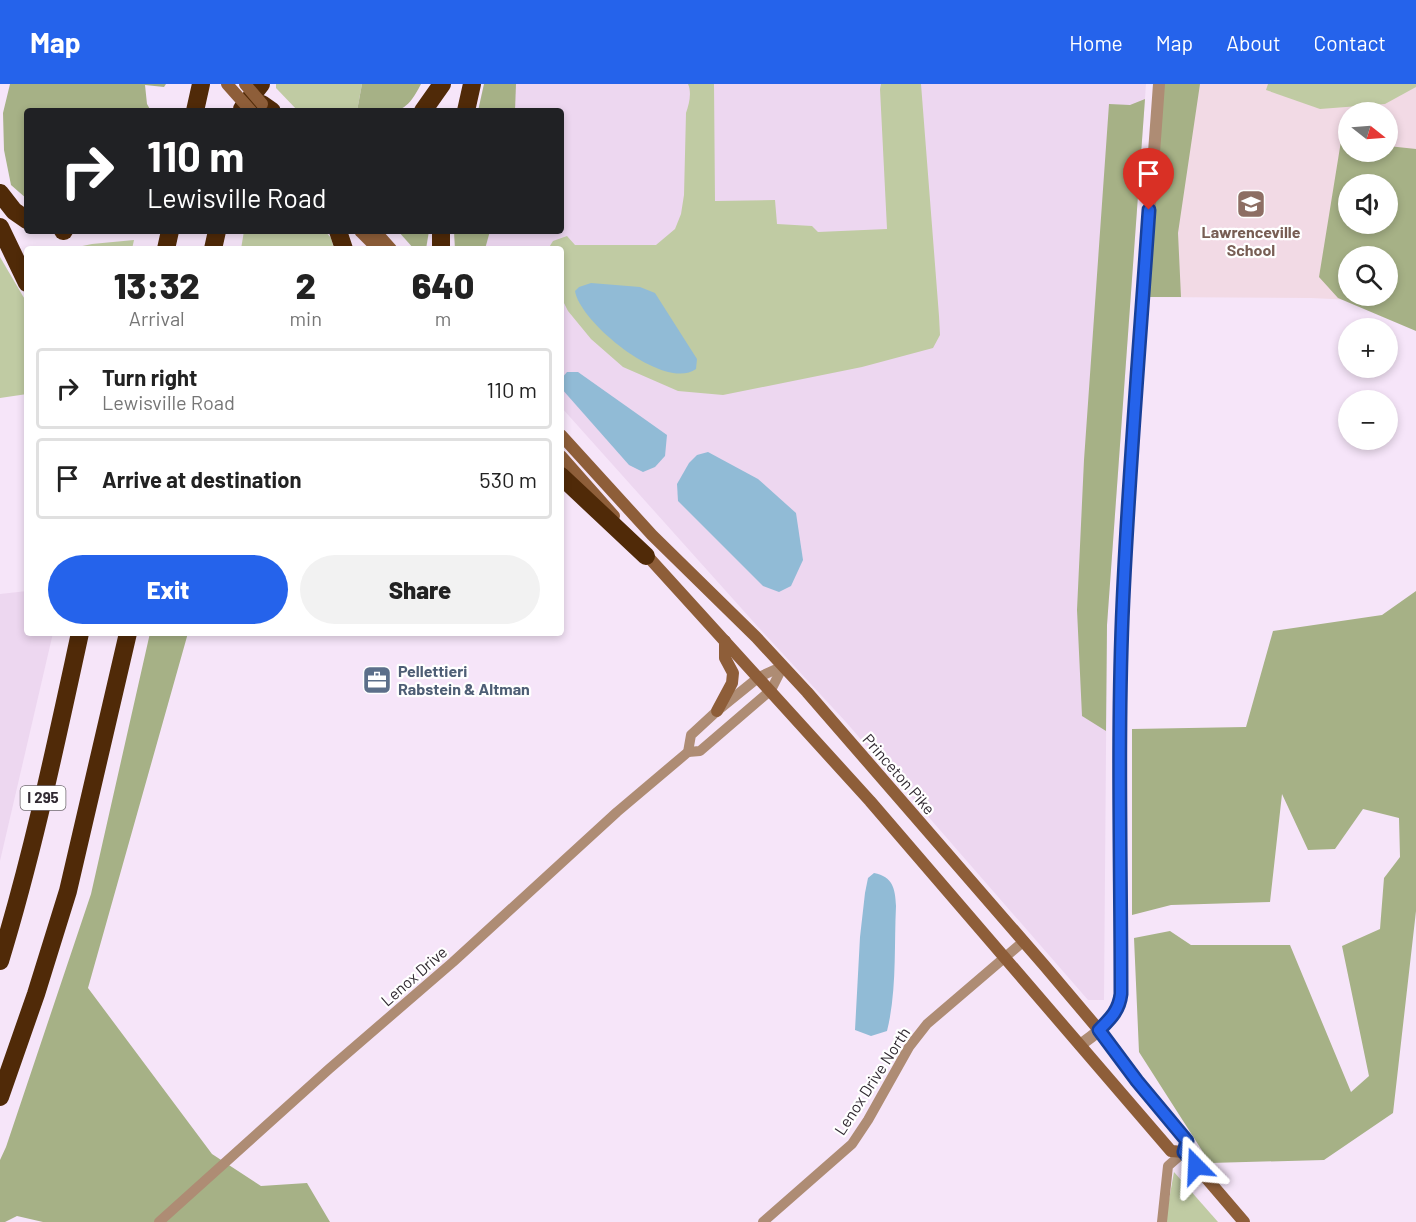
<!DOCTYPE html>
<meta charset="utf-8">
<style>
body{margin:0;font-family:Barlow,sans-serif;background:#f2f2f2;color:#222;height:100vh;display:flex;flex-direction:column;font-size:22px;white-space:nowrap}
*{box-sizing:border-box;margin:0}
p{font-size:20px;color:#767676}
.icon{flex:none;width:33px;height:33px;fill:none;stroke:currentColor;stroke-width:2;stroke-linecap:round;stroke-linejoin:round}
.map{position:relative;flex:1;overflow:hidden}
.details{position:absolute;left:24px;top:162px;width:540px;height:390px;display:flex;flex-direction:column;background:#fff;border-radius:6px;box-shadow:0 3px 9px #0003}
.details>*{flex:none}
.banner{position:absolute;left:24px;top:24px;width:540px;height:126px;border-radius:6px;box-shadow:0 3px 9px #0003;background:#202124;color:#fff;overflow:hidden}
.needle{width:39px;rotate:107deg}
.fabs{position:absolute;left:1338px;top:18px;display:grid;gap:12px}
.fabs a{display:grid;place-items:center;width:60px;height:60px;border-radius:50%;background:#fff;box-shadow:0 3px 9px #0003;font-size:30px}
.pin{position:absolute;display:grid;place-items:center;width:51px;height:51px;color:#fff;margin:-62px -26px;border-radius:50% 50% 50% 0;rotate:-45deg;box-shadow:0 0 6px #0007}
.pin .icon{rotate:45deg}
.me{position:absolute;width:66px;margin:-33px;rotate:339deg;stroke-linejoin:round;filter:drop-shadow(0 0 4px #0008)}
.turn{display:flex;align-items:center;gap:21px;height:126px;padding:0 24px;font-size:27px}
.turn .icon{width:78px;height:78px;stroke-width:2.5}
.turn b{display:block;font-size:42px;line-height:51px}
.eta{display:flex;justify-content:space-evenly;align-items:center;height:102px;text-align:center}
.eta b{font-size:36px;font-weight:800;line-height:42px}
.cta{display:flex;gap:12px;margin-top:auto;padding:12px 24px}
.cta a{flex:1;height:69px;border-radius:36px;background:#2563eb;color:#fff;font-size:24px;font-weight:800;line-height:69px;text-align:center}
.cta a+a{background:#f2f2f2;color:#222}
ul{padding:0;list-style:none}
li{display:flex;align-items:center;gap:18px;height:81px;margin:0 12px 9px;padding:0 12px;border:3px solid #e0e0e0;border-radius:6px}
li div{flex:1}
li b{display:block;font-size:22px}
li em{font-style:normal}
header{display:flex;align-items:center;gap:36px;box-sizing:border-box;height:84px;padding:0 30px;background:#2563eb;color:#fff}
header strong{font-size:28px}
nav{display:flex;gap:33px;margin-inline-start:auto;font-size:21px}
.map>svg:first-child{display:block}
.built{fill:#edd7f0}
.education{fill:#f2dae5;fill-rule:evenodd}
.green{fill:#c0cba3}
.forest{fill:#a6b186;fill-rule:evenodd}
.water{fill:#91bbd6}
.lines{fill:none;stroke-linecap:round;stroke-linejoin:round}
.minor{stroke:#ae8c74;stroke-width:10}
.tertiary{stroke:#ae8c74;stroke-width:12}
.secondary{stroke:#8e5e39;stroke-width:12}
.motorway{stroke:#502a08;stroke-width:18}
.secondary-bridge{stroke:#8e5e39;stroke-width:12}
.route-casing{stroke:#184099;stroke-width:15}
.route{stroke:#2563eb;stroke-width:10}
.labels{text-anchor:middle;stroke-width:4.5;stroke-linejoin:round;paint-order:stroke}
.shield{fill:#fff;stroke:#706b70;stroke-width:1.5}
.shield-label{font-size:15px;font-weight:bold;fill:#322b33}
.education-label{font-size:16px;font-weight:bold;fill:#785e54;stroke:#fff}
.service-label{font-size:16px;font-weight:bold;fill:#4e5e75;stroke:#fff;text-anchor:start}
.street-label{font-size:16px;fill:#322b33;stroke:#fff}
</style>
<header>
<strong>Map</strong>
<nav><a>Home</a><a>Map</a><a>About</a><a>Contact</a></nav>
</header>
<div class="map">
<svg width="1416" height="1138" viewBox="0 0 1416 1138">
<rect width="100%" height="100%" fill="#f6e5f9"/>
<!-- built -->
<g class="built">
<path d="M 484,0 L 1146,0 L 1107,541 L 1104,916 L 1088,916 L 845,637 L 759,544 L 561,323 L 561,165 L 455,165 L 454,147 L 561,147 L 561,27 L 478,27 Z"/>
<path d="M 27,507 L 27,549 L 53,549 L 0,777 L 0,510 Z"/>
</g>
<!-- education -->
<path class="education" d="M 1164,0 L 1416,0 L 1416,219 L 1311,214 L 1144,213 ZM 1348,28 L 1388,28 L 1388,68 L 1348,68 ZM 1348,100 L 1388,100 L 1388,140 L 1348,140 ZM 1348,172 L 1388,172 L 1388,212 L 1348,212 Z"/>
<!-- green -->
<g class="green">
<path d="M 276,0 L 362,0 L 357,27 L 298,27 L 276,4 Z"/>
<path d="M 688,0 L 714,0 L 715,117 L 775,116 L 777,140 L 812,142 L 818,148 L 887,145 L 880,5 L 881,0 L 921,0 L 939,232 L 940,251 L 933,264 L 862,283 L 723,311 L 678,307 L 623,283 L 591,255 L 568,227 L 561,213 L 561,165 L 548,165 L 553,157 L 567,152 L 575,161 L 656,161 L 675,145 L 681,130 L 684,111 L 686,29 C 689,20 692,9 688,0 Z"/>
<path d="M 1268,0 L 1416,0 L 1416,3 L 1385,20 L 1320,25 L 1266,6 Z"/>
<path d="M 244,147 L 325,147 L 331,154 L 334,165 L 241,165 Z"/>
<path d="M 134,156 L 132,165 L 68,165 L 92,160 Z"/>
<path d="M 0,173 L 27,219 L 27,310 L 0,314 Z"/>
<path d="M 1174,1088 L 1218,1138 L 1165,1138 Z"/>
</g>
<!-- forest -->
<g class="forest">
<path d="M 10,0 L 166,0 L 164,3 L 145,1 L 147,20 L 151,27 L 27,27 L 27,115 L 11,101 L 4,66 L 3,29 Z"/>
<path d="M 362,0 L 421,0 C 403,36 392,27 357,27 Z"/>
<path d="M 484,0 L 516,0 L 515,27 L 478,27 Z"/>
<path d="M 1164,0 L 1200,0 L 1178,149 L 1181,213 L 1144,213 Z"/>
<path d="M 1145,15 L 1107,541 L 1106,647 L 1082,632 L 1077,526 L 1084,376 L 1109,20 L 1130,21 Z"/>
<path d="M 1341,57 L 1348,57 L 1348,68 L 1388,68 L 1388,62 L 1416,65 L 1416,247 L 1338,214 L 1319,193 ZM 1348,100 L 1388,100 L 1388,140 L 1348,140 ZM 1348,172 L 1388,172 L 1388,212 L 1348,212 Z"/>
<path d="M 398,147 L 429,147 L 426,165 L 414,165 Z"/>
<path d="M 454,147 L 490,147 L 485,165 L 455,165 Z"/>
<path d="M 1416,507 L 1416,827 L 1393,1029 L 1324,1076 L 1210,1079 L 1139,968 L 1134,854 L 1170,847 L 1191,861 L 1290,861 L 1351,1008 L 1369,992 L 1342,862 L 1380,845 L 1384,794 L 1400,773 L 1399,734 L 1363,725 L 1335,765 L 1308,766 L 1282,710 L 1270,818 L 1171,821 L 1132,831 L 1132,645 L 1246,643 L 1273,547 L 1382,531 Z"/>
<path d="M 150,549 L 188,549 L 88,904 L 212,1070 L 261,1102 L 307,1099 L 330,1138 L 43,1138 L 17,1132 L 5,1138 L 0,1138 L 0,1076 L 6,1063 L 91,810 Z"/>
</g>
<!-- water -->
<g class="water">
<path d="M 591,199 L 640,203 L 655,209 L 697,275 L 696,285 C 665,308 580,239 575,207 L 579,203 Z"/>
<path d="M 567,288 L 578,288 L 667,351 L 665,372 L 655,383 L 643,388 L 629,381 L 561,304 L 561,295 Z"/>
<path d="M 708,368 L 758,395 L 796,429 L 803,476 L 791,502 L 779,508 L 763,502 L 678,417 L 677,400 L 689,379 L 697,371 Z"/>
<path d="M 874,789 C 893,793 895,804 896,822 C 894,863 897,907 887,947 L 871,952 L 855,946 L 860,853 L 865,809 L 868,794 Z"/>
</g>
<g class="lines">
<!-- minor -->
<g class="minor">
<path d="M 688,668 L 700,667 L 771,606 L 783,582"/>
<path d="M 159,1138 L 329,985 L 453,878 L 617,728 L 688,668 L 691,651 L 717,627 L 759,593 L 783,582"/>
<path d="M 763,1138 L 852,1060 L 868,1036 L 909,963 L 927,940 L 1024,857"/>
<path d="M 1162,1138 L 1168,1082 L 1184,1068"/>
</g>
<!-- tertiary -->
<path class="tertiary" d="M 1080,961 C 1098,948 1119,934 1121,911 C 1121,779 1118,648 1123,516 C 1130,344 1147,172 1159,0"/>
<!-- secondary -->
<g class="secondary">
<path d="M 360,147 L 378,165"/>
<path d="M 375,147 L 391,165"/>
<path d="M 561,351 L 652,451 L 756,553 L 807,608 L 1044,881 L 1099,946 L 1136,997 L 1187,1057 L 1184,1068"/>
<path d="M 561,372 L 614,432"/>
<path d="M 642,466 L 870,717 L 1171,1067 L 1184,1068 L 1244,1138"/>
<path d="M 717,627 L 732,599 L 733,589 L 725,574 L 725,557"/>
</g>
<!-- motorway -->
<g class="motorway">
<path d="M 262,20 L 272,27"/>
<path d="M 242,25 L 261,0"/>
<path d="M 195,27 L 201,0"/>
<path d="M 423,27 L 442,0"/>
<path d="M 466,27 L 472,0"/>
<path d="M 0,109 L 14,127 L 27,136"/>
<path d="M 0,143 L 27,199"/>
<path d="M 63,147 L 64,147"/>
<path d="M 338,147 L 344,165"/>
<path d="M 441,147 L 441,165"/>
<path d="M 166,165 L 170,147"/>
<path d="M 213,165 L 217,147"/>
<path d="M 561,392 L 646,472"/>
<path d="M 0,877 C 33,769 56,659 80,549"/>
<path d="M 0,1013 L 36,910 L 68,807 L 128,549"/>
</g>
<!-- secondary-bridge -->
<g class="secondary-bridge">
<path d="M 227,0 L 251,27"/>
<path d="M 245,0 L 262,20"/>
</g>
</g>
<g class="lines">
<!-- route casing -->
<g class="route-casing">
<path id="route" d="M 1149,126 C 1140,256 1129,386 1123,516 C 1117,647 1121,779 1121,910 C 1119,927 1110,935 1099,946 L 1137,997 L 1187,1057 L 1184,1068 L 1196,1082"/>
</g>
<!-- route -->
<use href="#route" class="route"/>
</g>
<!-- icons -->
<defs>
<g id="school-square" transform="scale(1.5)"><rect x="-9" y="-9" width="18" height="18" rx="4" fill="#8d6e63" stroke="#fff"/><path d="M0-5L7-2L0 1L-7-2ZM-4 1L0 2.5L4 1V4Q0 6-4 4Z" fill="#fff"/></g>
<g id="office-square" transform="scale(1.5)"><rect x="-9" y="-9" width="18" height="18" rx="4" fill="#5c6f8a" stroke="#fff"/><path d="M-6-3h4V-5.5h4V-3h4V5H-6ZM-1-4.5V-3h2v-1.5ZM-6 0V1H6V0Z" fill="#fff"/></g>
</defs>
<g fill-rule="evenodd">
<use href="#school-square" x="1251" y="120"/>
<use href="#office-square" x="377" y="596"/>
</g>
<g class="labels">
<!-- shield labels -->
<rect class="shield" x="20.5" y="702" width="45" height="24" rx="4.5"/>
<g class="shield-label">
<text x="43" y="719">I 295</text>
</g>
<!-- education labels -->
<g class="education-label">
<text x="1251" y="154">Lawrenceville<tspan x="1251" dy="18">School</tspan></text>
</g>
<!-- service labels -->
<g class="service-label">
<text x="398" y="593">Pellettieri<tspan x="398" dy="18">Rabstein &amp; Altman</tspan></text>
</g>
<!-- street labels -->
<g class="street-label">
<text transform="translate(899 690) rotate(49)" y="6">Princeton Pike</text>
<text transform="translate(414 892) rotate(-41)" y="6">Lenox Drive</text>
<text transform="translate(872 997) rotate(-57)" y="6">Lenox Drive North</text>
</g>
</g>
</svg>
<div class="fabs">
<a><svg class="needle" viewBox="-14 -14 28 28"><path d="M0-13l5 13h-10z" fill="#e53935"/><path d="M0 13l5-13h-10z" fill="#767676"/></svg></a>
<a><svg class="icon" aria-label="sound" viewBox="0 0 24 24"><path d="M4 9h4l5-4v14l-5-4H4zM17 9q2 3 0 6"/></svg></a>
<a><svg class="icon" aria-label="search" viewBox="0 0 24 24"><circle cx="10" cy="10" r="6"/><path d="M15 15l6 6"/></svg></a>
<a>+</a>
<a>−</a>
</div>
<div class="pin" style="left:1149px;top:126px;background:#d93025"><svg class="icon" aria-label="arrive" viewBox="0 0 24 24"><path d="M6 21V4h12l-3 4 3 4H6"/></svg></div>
<svg class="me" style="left:1196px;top:1082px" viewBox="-20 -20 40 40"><path d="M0-17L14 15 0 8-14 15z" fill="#2563eb" stroke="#fff" stroke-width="4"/></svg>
<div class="banner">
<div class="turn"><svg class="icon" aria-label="right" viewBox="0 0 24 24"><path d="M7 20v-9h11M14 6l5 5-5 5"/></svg><div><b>110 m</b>Lewisville Road</div></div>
</div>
<section class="details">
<div class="eta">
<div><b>13:32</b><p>Arrival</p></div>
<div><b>2</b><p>min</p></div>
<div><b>640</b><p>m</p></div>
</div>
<ul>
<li><svg class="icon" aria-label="right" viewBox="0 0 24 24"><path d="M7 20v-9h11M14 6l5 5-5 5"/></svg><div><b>Turn right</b><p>Lewisville Road</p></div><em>110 m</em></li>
<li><svg class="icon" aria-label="arrive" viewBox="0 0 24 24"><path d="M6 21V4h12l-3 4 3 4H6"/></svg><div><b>Arrive at destination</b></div><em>530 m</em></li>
</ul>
<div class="cta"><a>Exit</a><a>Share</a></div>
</section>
</div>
